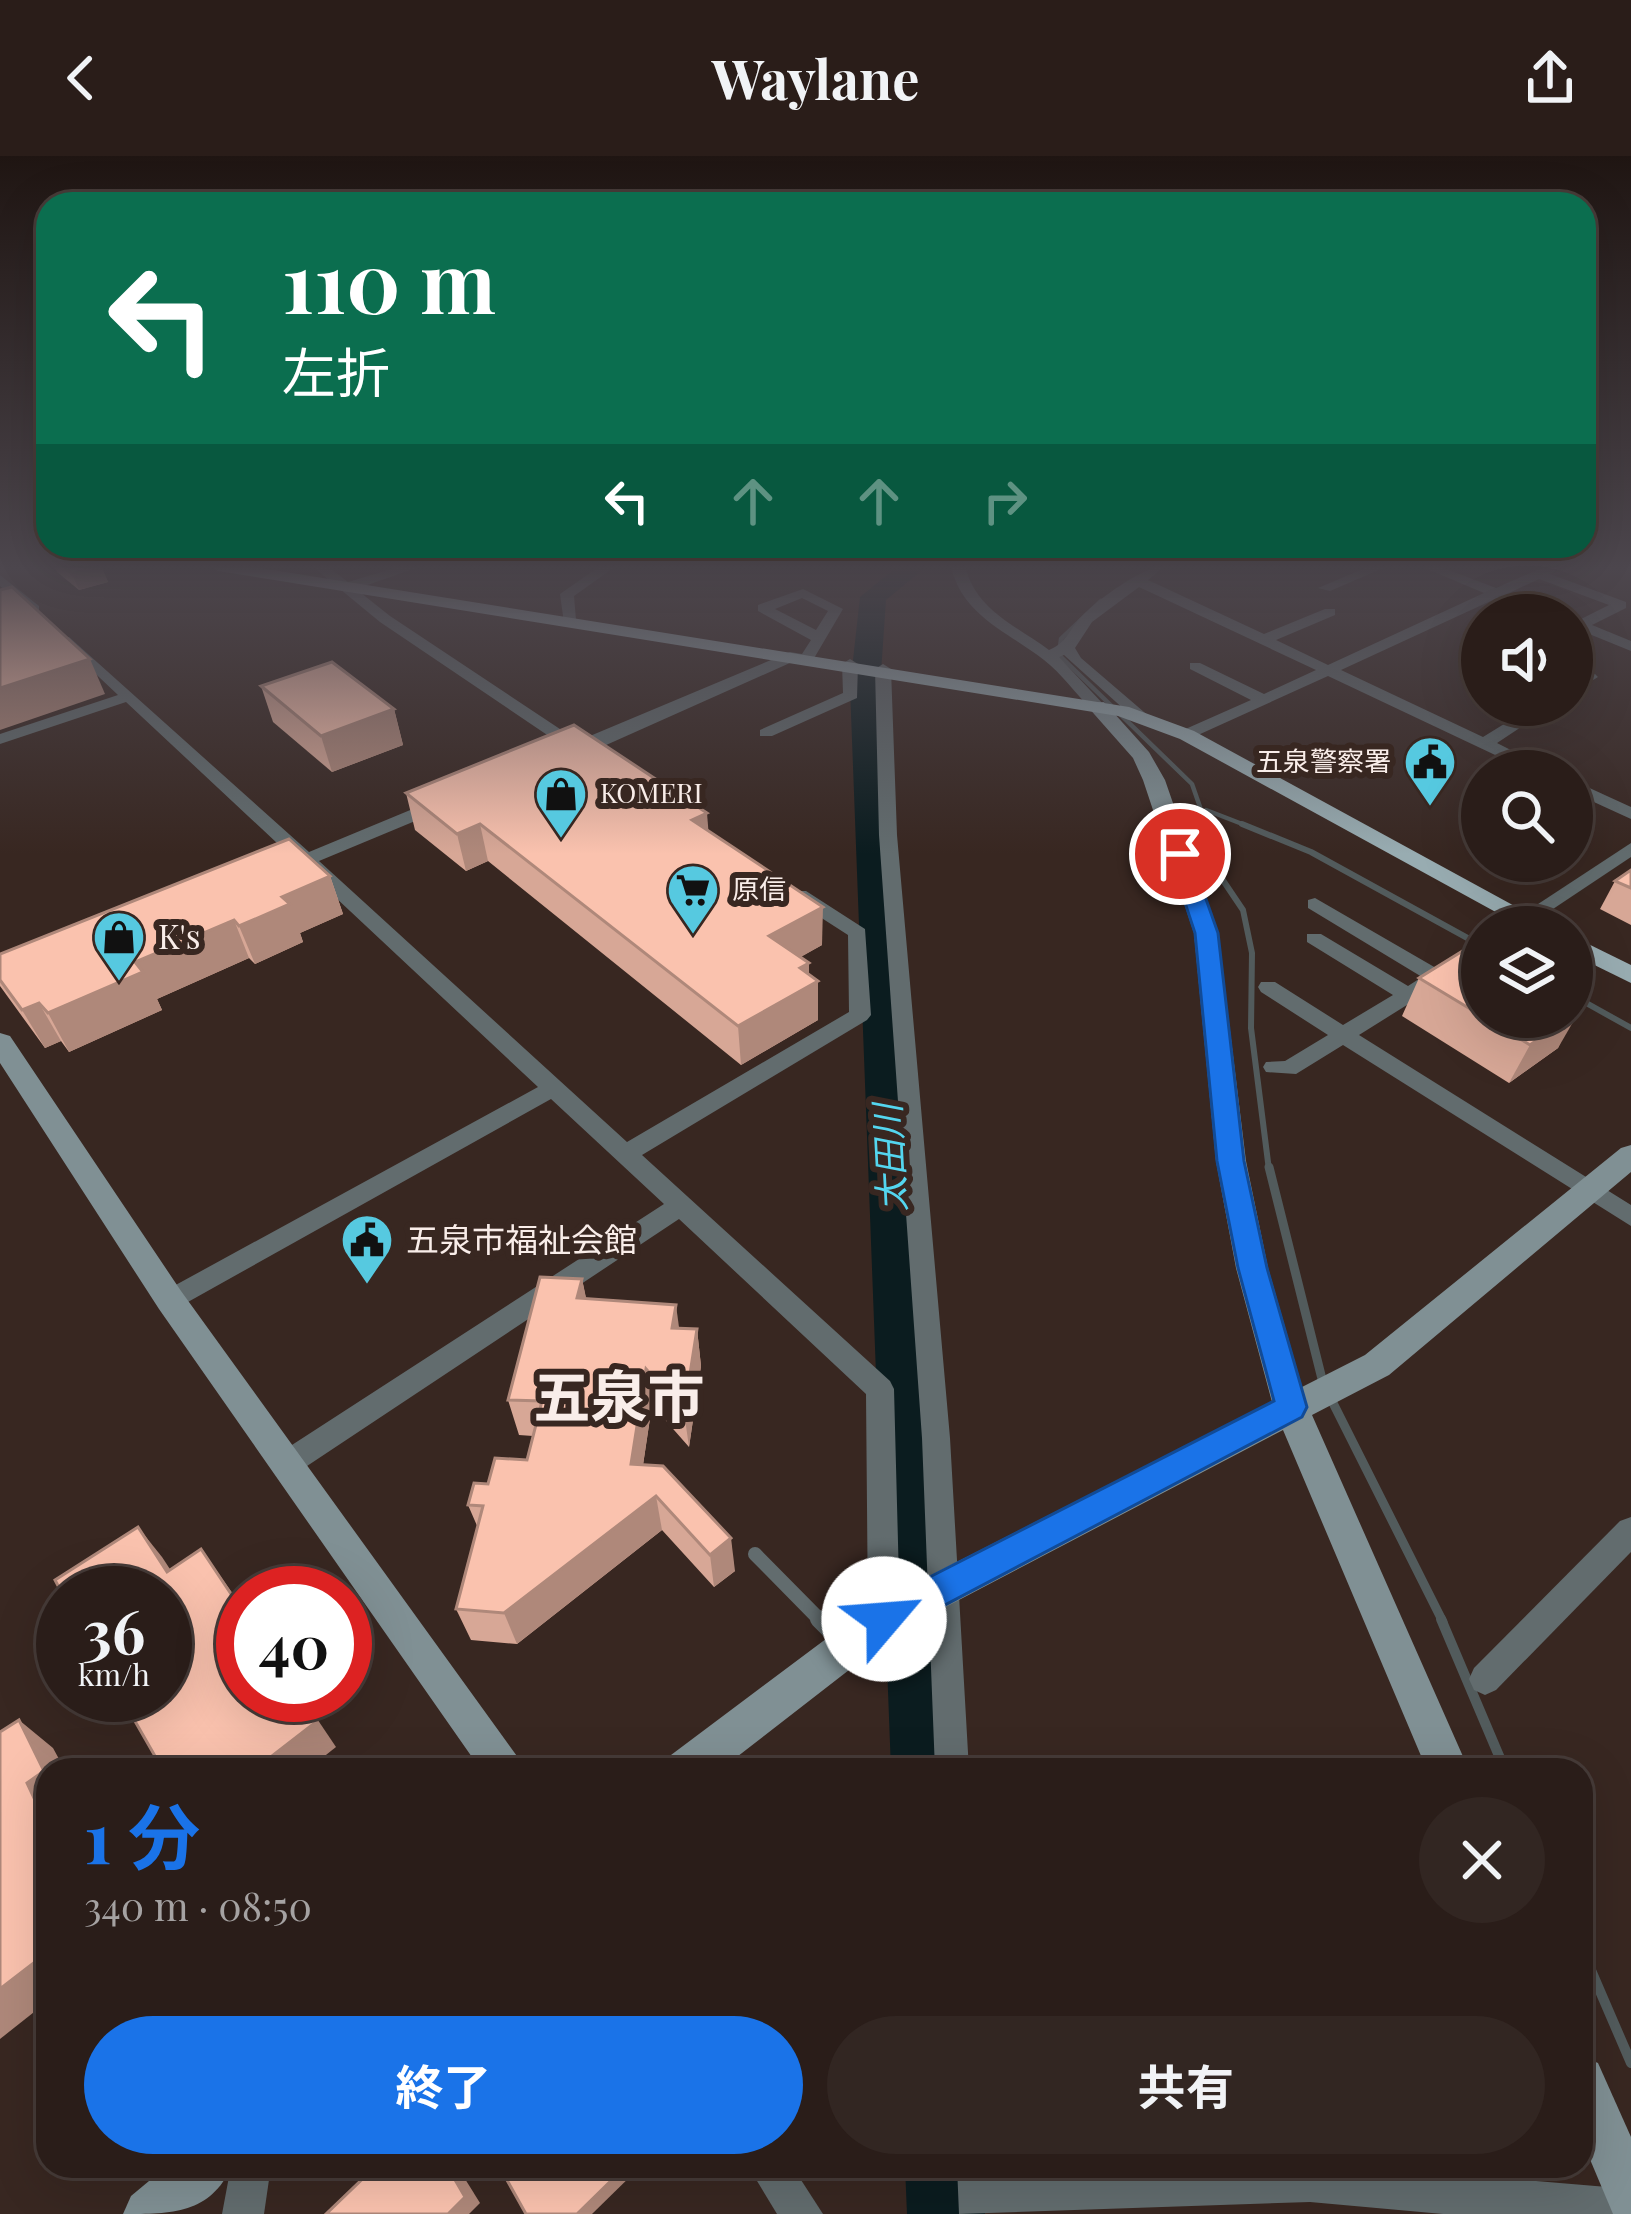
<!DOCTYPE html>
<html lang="ja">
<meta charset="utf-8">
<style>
body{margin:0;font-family:"Playfair Display","Noto Sans JP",serif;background:#322622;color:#f1f3f6;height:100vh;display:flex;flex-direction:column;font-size:45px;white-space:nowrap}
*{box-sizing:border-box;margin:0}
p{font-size:39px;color:#a5a2a2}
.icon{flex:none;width:66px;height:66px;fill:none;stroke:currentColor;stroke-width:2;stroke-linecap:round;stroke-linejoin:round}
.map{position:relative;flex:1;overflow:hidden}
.drawer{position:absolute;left:36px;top:1602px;width:1557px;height:420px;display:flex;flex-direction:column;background:#2a1d19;border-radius:36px;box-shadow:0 12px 48px #0002,0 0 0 3px #463b38}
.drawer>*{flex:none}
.banner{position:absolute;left:36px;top:36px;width:1560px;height:366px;border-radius:36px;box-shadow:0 12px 48px #0002,0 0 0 3px #463b38;background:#0b6e4f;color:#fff;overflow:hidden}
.tools{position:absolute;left:1461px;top:438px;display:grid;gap:24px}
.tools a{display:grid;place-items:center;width:132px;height:132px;border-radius:50%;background:#2a1d19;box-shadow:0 12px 48px #0002,0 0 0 3px #463b38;font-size:60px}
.speed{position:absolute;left:36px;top:1410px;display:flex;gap:24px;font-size:60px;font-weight:700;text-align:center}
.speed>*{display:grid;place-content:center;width:156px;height:156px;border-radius:50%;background:#2a1d19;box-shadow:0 12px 48px #0002,0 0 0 3px #463b38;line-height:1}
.speed small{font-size:30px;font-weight:400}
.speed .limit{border:18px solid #d22;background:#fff;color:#111}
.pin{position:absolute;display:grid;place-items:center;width:102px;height:102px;color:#fff;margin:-51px;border:6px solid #fff;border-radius:50%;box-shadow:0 3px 12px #0007}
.me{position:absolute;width:132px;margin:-66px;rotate:63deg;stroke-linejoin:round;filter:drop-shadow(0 0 9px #0008)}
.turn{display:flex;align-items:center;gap:42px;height:252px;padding:0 48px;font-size:54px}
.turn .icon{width:156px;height:156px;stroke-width:2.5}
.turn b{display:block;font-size:84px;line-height:102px}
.lanes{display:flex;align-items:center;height:114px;padding:0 48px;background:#0003;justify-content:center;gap:60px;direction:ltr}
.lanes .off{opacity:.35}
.round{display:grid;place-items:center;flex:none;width:126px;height:126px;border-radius:63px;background:#322622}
.head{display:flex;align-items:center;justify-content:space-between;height:204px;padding:0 48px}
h1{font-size:72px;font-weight:700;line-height:90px;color:#1a73e8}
.cta{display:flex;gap:24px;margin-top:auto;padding:24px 48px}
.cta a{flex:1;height:138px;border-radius:72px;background:#1a73e8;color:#fff;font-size:48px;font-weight:700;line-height:138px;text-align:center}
.cta a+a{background:#322622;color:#f1f3f6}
header{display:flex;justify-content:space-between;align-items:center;height:156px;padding:0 48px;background:#2a1d19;font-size:54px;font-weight:700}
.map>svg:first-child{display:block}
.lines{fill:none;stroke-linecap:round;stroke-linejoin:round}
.stream-far3{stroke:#525b5c;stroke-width:4.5}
.stream-far2{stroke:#525b5c;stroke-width:6}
.stream-far1{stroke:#525b5c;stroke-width:9}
.stream{stroke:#525b5c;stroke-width:10}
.river{fill:#0b1c1f;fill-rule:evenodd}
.lane-far1{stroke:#626c6e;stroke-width:14}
.lane{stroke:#626c6e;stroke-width:18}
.street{fill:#626c6e;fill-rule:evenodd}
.secondary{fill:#809094;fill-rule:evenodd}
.primary{fill:#98acb1;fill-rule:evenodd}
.wall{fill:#d7a796}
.shaded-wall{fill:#af887a}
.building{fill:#fac2ae;stroke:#af887a;stroke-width:3}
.route{fill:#1a73e8;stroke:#114b97;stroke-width:3}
.labels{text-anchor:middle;stroke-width:12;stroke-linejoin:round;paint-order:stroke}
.far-poi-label{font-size:27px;fill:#f9ede9;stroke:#382721;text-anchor:start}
.poi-label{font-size:33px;fill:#f9ede9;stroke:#382721;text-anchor:start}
.water-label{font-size:36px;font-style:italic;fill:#54d6ef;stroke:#382721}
.town-label{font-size:57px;font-weight:bold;fill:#f9ede9;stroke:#382721}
</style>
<header><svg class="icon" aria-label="back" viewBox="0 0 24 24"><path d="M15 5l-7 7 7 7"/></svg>Waylane<svg class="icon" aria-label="share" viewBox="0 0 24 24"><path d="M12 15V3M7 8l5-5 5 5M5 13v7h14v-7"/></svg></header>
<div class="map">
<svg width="1631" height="2058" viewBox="0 0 1631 2058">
<rect width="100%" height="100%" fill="#382721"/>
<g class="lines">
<!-- stream-far3 -->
<g class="stream-far3">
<path d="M 1101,445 L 1061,483 L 1059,499 L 1192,628 L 1207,671"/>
<path d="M 1206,654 L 1250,671"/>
</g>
<!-- stream-far2 -->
<g class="stream-far2">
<path d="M 1207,668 L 1212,708 L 1243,754 L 1252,797 L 1251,872 L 1269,1014"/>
<path d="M 1242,668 L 1311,696 L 1482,790"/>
<path d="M 1572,839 L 1631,872"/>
</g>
<!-- stream-far1 -->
<g class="stream-far1">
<path d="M 1269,1011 L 1323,1227"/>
<path d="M 1330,1241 L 1443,1466"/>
</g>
<!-- stream -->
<g class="stream">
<path d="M 1441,1463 L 1505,1614"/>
<path d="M 1581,1791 L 1631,1907"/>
</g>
<!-- river -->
<g class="river">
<path d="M 898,410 L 927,410 L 886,444 L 880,531 L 955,1614 L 891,1614 L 850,531 L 860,441 Z"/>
<path d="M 905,2010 L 981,2010 L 985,2058 L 907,2058 Z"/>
</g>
<!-- lane-far1 -->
<path class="lane-far1" d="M 755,1398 L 822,1466"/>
<!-- lane -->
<path class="lane" d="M 819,1463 L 842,1486"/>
<!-- street -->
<g class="street">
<path d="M 312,410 L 327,410 L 348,426 L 402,410 L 422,410 L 356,433 L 390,460 L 578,585 L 790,496 L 802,498 L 811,484 L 758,455 L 758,449 L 803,433 L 843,453 L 813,504 L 801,502 L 586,598 L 570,600 L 562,595 L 565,591 L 380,466 ZM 802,442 L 828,455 L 816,474 L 775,453 Z"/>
<path d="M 600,410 L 616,410 L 574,440 L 576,464 L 564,467 L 560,438 Z"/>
<path d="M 951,410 L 965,410 C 976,454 1015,469 1049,494 C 1067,487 1070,472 1082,460 C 1099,443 1143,410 1165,410 L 1148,424 L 1264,478 L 1325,453 L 1335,453 L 1335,459 L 1276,484 L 1328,509 L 1484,437 L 1420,410 L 1438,410 L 1496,432 L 1546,410 L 1563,410 L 1550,418 L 1626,446 L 1626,452 L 1592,469 L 1631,485 L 1631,495 L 1572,471 L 1572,463 L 1579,464 L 1609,449 L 1539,423 L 1509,437 L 1559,459 L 1539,459 L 1497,442 L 1341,514 L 1483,581 L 1535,549 L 1554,549 L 1497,587 L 1552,615 L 1529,615 L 1328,520 L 1187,584 L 1179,579 L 1181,575 L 1251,544 L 1190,513 L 1190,507 L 1200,507 L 1264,538 L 1316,514 L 1139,431 L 1092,466 L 1075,492 L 1081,502 L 1151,562 L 1137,565 L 1064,499 L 1059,501 L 1105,550 L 1091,553 C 1075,537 1062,518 1044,504 C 1007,475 962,460 951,410 Z"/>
<path d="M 1370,410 L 1388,410 L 1330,435 L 1318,432 Z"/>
<path d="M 0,419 L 39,450 L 39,456 L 29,456 L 0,430 Z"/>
<path d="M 69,481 L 309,696 L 432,645 L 444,645 L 444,653 L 319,705 L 627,986 L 849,856 L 848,779 L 792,743 L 792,735 L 806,735 L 865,773 L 871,859 L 867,864 L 642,999 L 890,1225 L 894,1233 L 900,1463 L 895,1474 L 884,1478 L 873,1474 L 868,1463 L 866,1238 L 679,1063 L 298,1316 L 288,1320 L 278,1316 L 274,1307 L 278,1298 L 664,1048 L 551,943 L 179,1151 L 170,1154 L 161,1151 L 157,1144 L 161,1137 L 538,931 L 303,711 L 291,711 L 289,707 L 293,702 L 126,546 L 0,588 L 0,578 L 118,539 L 64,488 L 64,482 Z"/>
<path d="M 850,503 L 858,508 L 857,542 L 772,580 L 760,580 L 760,574 L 843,537 L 842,508 Z"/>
<path d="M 883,508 L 891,513 L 897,679 L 950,1282 L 969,1614 L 935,1614 L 922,1282 L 879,679 L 875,513 Z"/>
<path d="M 1572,508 L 1595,518 L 1598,521 L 1572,537 L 1572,525 L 1578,521 L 1572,519 Z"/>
<path d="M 1572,624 L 1631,651 L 1631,663 L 1572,636 Z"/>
<path d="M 1631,687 L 1631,701 L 1526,771 L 1503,771 Z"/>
<path d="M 1315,742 L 1436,812 L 1482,787 L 1482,802 L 1359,879 L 1631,1049 L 1631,1070 L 1343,889 L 1296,918 L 1266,916 L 1263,911 L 1266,906 L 1285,905 L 1328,879 L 1261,836 L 1258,831 L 1261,826 L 1275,826 L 1343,869 L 1393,839 L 1307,786 L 1307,778 L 1321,778 L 1408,830 L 1422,821 L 1308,752 L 1308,744 Z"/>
<path d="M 1631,1361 L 1631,1396 L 1496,1534 L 1485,1539 L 1474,1534 L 1469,1523 L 1474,1512 L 1620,1365 Z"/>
<path d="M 231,2010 L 271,2010 L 264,2058 L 222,2058 Z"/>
<path d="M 748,2010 L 792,2010 L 823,2058 L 777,2058 Z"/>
<path d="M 957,2010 L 997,2010 L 998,2017 L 1191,2010 L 1360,2010 L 1631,2033 L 1631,2058 L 1443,2058 L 1310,2046 L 959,2058 Z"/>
</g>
<!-- secondary -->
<g class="secondary">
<path d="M 1090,546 L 1104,546 L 1149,596 L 1165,624 L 1218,777 L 1246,1005 L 1268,1112 L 1302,1231 L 1365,1199 L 1621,992 L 1631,989 L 1631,1016 L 1389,1219 L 1312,1259 L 1469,1614 L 1427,1614 L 1283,1274 L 898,1476 L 720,1614 L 665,1614 L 671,1599 L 870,1450 L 1272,1246 L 1236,1112 L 1216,1005 L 1194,777 L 1143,624 L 1133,602 L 1087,550 Z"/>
<path d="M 0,877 L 10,880 L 181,1135 L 527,1614 L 481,1614 L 159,1153 L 0,907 Z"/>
<path d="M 1581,1900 L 1598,1907 L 1631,1981 L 1631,2058 L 1613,2058 L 1581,1982 Z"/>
<path d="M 167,2010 L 232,2010 C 210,2058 172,2058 123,2058 L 131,2040 Z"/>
</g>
<!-- primary -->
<g class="primary">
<path d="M 210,410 L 247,410 L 1129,551 L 1194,575 L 1553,771 L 1523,771 L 1180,583 L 1118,560 L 218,415 Z"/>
<path d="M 1572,780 L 1631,809 L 1631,827 L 1572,798 Z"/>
</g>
</g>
<!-- wall -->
<g class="wall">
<path d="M 54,410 L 101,410 L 108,426 L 79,434 L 57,416 Z"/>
<path d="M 261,530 L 394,553 L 403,589 L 332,616 L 273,566 Z"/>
<path d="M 406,637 L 709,675 L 822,789 L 800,801 L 809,819 L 818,864 L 741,909 L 488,705 L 466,715 L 415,674 Z"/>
<path d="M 1631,714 L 1631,769 L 1600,753 L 1615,725 Z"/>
<path d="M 330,720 L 343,758 L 300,777 L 303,786 L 255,808 L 249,802 L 157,843 L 162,854 L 69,896 L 61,885 L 45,892 L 0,830 L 0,798 Z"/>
<path d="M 1482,798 L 1482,861 L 1572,861 L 1558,892 L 1509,927 L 1402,860 L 1419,822 Z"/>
<path d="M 582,1123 L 586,1143 L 679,1172 L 697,1173 L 701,1210 L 689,1291 L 652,1249 L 643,1309 L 735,1415 L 714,1431 L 662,1374 L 517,1488 L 471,1484 L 456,1453 L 478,1372 L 468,1349 L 488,1328 L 527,1304 L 533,1280 L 519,1279 L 508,1244 Z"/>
</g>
<!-- shaded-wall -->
<g class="shaded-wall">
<path d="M 101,410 L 108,426 L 79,434 L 72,418 Z"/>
<path d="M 90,503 L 105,538 L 0,574 L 0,532 Z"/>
<path d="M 394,553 L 403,589 L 332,616 L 321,580 Z"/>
<path d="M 707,657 L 710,694 L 692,664 Z"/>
<path d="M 480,668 L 488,705 L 466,715 L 457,678 Z"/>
<path d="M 330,720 L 343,758 L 300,777 L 303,786 L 255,808 L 239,770 L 282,741 Z"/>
<path d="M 823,751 L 822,789 L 771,818 L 769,780 Z"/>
<path d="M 234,764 L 249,802 L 157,843 L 162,854 L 69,896 L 48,857 L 135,806 Z"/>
<path d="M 809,807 L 809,830 L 818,825 L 818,864 L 741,909 L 738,870 L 800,812 Z"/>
<path d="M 39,847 L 61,885 L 45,892 L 22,854 Z"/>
<path d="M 1580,854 L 1558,892 L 1509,927 L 1530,889 Z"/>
<path d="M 582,1123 L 590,1160 L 577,1142 Z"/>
<path d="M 676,1149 L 681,1186 L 672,1172 Z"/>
<path d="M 697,1173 L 701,1210 L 689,1291 L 684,1256 Z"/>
<path d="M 646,1213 L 652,1249 L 638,1342 L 631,1308 Z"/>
<path d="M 656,1340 L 662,1374 L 517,1488 L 504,1457 Z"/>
<path d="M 138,1371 L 162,1401 L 191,1445 L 167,1416 Z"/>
<path d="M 731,1382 L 735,1415 L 714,1431 L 710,1399 Z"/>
<path d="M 201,1393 L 243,1452 L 243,1456 Z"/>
<path d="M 298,1539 L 301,1539 L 336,1591 L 307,1614 L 254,1614 Z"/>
<path d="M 19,1564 L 53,1592 L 65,1614 L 48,1614 L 48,1672 L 27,1627 Z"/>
<path d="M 48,1796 L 48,1845 L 0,1883 L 0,1833 Z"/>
<path d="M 447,2010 L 457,2010 L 480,2047 L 469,2058 L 448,2058 Z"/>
<path d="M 626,2010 L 641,2010 L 592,2058 L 577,2058 Z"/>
</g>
<!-- building -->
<g class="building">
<path d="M 62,410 L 100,410 L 72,418 Z"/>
<path d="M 12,431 L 90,503 L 0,532 L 0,434 Z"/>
<path d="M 332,506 L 394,553 L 321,580 L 261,530 Z"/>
<path d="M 574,569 L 707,657 L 692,664 L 823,751 L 769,780 L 809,807 L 800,812 L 818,825 L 738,870 L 480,668 L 457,678 L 406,637 Z"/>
<path d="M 289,683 L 330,720 L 282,741 L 290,748 L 239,770 L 234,764 L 135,806 L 143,816 L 48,857 L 39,847 L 22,854 L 0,824 L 0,798 Z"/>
<path d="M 1631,714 L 1631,732 L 1615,725 Z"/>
<path d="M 1469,791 L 1482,798 L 1482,860 L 1419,822 Z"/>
<path d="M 1484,861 L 1570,861 L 1530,889 Z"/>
<path d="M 540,1121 L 582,1123 L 577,1142 L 676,1149 L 672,1172 L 697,1173 L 684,1256 L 646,1213 L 631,1308 L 663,1310 L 731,1382 L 710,1399 L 656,1340 L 504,1457 L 456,1453 L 483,1350 L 468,1349 L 474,1327 L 488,1328 L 495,1302 L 527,1304 L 542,1245 L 508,1244 Z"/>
<path d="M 138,1371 L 167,1416 L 201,1393 L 243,1456 L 243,1539 L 298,1539 L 316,1566 L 254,1614 L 163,1614 L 120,1539 L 165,1539 L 165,1437 L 63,1437 L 63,1439 L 55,1424 Z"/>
<path d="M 19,1564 L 44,1615 L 27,1627 L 48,1672 L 48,1796 L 0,1833 L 0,1576 Z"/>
<path d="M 376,2010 L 447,2010 L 465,2041 L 448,2058 L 326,2058 Z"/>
<path d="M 510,2010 L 626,2010 L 577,2058 L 526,2058 L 503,2017 Z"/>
</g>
<!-- sky -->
<linearGradient id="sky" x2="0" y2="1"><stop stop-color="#1f1512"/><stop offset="0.59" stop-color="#4d474e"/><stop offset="1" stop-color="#4d474e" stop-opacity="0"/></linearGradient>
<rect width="1631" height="698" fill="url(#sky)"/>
<!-- route -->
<path class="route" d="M 1180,691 L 1190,698 L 1218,777 L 1244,1005 L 1267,1112 L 1307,1251 L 1302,1261 L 884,1481 L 871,1476 L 866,1463 L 871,1451 L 1274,1245 L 1238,1112 L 1217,1005 L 1195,777 L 1169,698 Z"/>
<!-- icons -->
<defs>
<g id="civic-pin" transform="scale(2.7)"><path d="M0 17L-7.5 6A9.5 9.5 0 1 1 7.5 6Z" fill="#56c9e0" stroke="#382721"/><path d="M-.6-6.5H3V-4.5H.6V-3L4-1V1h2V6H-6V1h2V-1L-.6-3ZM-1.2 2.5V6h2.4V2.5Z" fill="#111"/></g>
<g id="shop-pin" transform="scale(2.7)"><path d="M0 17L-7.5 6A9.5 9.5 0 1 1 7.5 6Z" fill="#56c9e0" stroke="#382721"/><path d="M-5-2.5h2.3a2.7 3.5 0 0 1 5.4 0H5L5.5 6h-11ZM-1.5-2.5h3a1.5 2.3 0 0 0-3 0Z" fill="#111"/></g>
<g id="supermarket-pin" transform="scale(2.7)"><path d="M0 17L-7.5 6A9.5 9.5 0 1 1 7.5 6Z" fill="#56c9e0" stroke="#382721"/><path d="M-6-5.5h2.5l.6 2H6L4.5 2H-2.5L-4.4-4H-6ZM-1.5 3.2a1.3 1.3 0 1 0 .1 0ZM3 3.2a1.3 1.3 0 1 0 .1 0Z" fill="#111"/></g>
</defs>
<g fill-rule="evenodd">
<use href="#civic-pin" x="1430" y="606"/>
<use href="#shop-pin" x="561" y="638"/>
<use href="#supermarket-pin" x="693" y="734"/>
<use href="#shop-pin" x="119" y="781"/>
<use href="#civic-pin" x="367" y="1084"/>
</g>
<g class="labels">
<!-- far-poi labels -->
<g class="far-poi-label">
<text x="1391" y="615" text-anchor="end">五泉警察署</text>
<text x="600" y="647">KOMERI</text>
<text x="732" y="743">原信</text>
</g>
<!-- poi labels -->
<g class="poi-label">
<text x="158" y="793">K's</text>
<text x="406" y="1096">五泉市福祉会館</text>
</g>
<!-- water labels -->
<g class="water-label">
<text transform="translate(890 1002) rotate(-93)" y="13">太田川</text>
</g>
<!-- town labels -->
<g class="town-label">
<text x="619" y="1262">五泉市</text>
</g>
</g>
</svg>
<div class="tools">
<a><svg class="icon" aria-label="sound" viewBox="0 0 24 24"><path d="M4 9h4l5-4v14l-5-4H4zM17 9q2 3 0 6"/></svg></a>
<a><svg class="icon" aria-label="search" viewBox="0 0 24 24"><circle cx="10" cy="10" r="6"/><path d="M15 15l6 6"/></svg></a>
<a><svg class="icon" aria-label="layers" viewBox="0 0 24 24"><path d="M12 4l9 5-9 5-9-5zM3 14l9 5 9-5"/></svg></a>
</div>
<div class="speed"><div>36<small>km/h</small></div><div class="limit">40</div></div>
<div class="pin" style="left:1180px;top:698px;background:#d93025"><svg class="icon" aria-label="arrive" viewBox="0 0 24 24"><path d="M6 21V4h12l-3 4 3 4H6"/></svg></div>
<svg class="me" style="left:884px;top:1463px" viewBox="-20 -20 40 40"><circle r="19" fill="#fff"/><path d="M0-13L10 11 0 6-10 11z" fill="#1a73e8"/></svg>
<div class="banner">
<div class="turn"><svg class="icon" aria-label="left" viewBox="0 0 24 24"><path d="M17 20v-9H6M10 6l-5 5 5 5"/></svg><div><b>110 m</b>左折</div></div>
<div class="lanes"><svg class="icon" aria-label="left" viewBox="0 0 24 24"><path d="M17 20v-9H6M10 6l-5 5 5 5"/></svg><svg class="icon off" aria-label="ahead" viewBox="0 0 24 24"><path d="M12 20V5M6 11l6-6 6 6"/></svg><svg class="icon off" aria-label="ahead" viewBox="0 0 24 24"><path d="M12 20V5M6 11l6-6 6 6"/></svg><svg class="icon off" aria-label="right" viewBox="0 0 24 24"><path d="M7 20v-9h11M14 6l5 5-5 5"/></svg></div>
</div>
<section class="drawer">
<div class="head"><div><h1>1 分</h1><p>340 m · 08:50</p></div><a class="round"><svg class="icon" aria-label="close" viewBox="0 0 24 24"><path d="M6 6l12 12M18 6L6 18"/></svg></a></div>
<div class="cta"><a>終了</a><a>共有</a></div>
</section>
</div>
